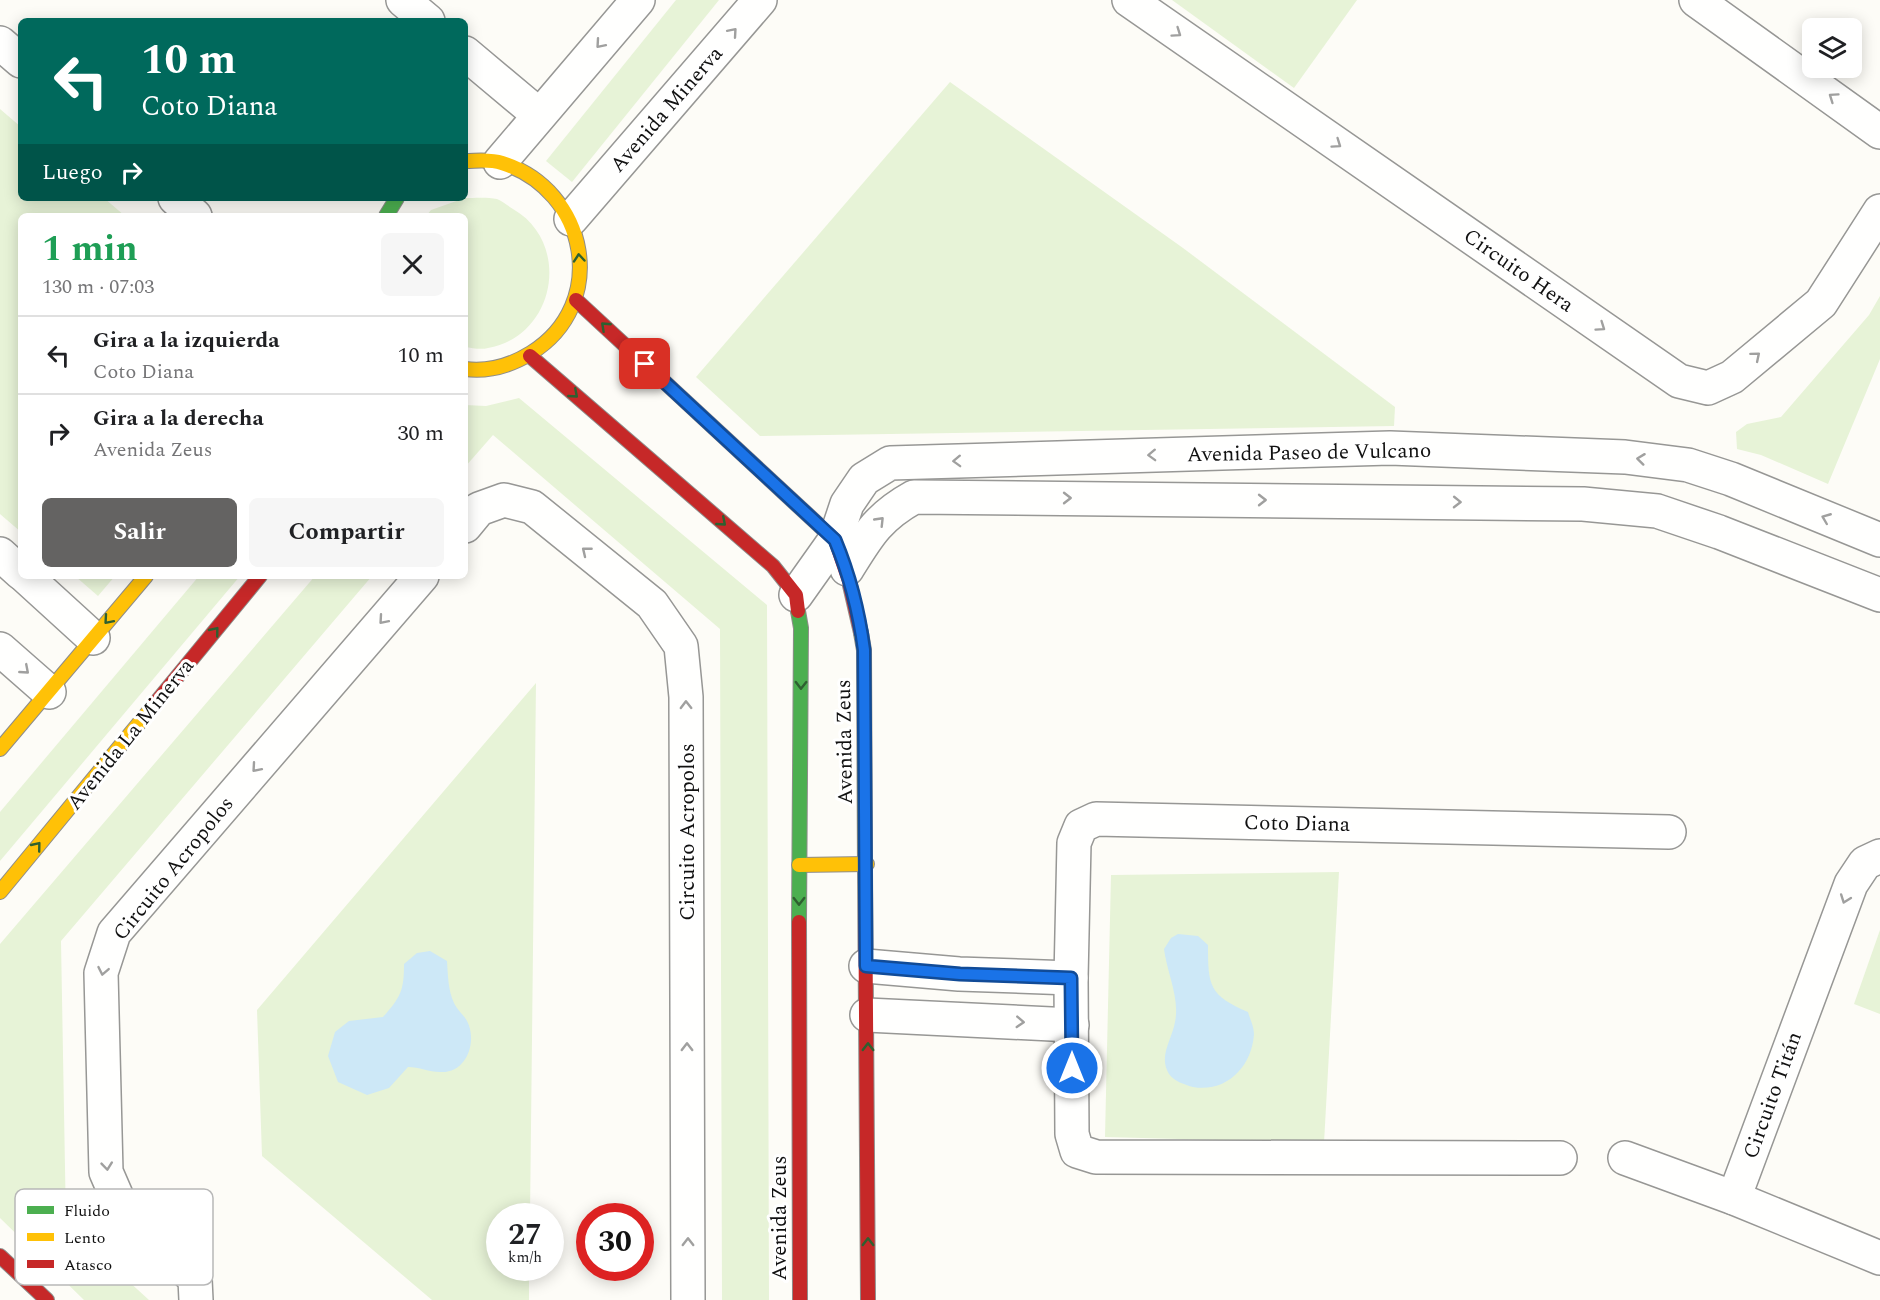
<!DOCTYPE html>
<html lang="es">
<meta charset="utf-8">
<style>
body{margin:0;font-family:Spectral,serif;background:#f6f6f6;color:#202124;height:100vh;display:flex;flex-direction:column;font-size:22px;white-space:nowrap}
*{box-sizing:border-box;margin:0}
p{font-size:20px;color:#757577}
.icon{flex:none;width:33px;height:33px;fill:none;stroke:currentColor;stroke-width:2;stroke-linecap:round;stroke-linejoin:round}
.map{position:relative;flex:1;overflow:hidden}
.panel{position:absolute;left:18px;top:213px;width:450px;height:366px;display:flex;flex-direction:column;background:#fff;border-radius:9px;box-shadow:0 3px 15px #0003}
.panel>*{flex:none}
.top-card{position:absolute;left:18px;top:18px;width:450px;height:183px;border-radius:9px;box-shadow:0 3px 15px #0003;background:#00695c;color:#fff;overflow:hidden}
.buttons{position:absolute;left:1802px;top:18px;display:grid;gap:12px}
.buttons a{display:grid;place-items:center;width:60px;height:60px;border-radius:9px;background:#fff;box-shadow:0 3px 15px #0003;font-size:30px}
.speed{position:absolute;left:486px;top:1203px;display:flex;gap:12px;font-size:30px;font-weight:700;text-align:center}
.speed>*{display:grid;place-content:center;width:78px;height:78px;border-radius:50%;background:#fff;box-shadow:0 3px 15px #0003;line-height:1}
.speed small{font-size:15px;font-weight:400}
.speed .limit{border:9px solid #d22;background:#fff;color:#111}
.pin{position:absolute;display:grid;place-items:center;width:51px;height:51px;color:#fff;margin:-26px;border-radius:12px;box-shadow:0 3px 9px #0006}
.me{position:absolute;width:66px;margin:-33px;rotate:0deg;stroke-linejoin:round;filter:drop-shadow(0 0 4px #0008)}
.turn{display:flex;align-items:center;gap:21px;height:126px;padding:0 24px;font-size:27px}
.turn .icon{width:78px;height:78px;stroke-width:2.5}
.turn b{display:block;font-size:42px;line-height:51px}
.then{display:flex;align-items:center;height:57px;padding:0 24px;background:#0003;gap:12px;font-size:22px}
.round{display:grid;place-items:center;flex:none;width:63px;height:63px;border-radius:9px;background:#f6f6f6}
.headline{display:flex;align-items:center;justify-content:space-between;height:102px;padding:0 24px}
h1{font-size:36px;font-weight:700;line-height:45px;color:#1e9e55}
.action{display:flex;gap:12px;margin-top:auto;padding:12px 24px}
.action a{flex:1;height:69px;border-radius:9px;background:#646362;color:#fff;font-size:24px;font-weight:700;line-height:69px;text-align:center}
.action a+a{background:#f6f6f6;color:#202124}
ul{padding:0;list-style:none}
li{display:flex;align-items:center;gap:18px;height:78px;padding:0 24px;border-top:2px solid #e0e0e0}
li div{flex:1}
li b{display:block;font-size:22px}
li em{font-style:normal}
.map>svg:first-child{display:block}
.green{fill:#e7f3d7}
.water{fill:#cde8f7}
.lines{fill:none;stroke-linecap:round;stroke-linejoin:round}
.street-casing{stroke:#979795;stroke-width:36}
.fast-casing{stroke:#8e8d8b;stroke-width:16}
.slow-casing{stroke:#8e8d8b;stroke-width:16}
.jam-casing{stroke:#8e8d8b;stroke-width:16}
.street{stroke:#fffffe;stroke-width:33}
.fast{stroke:#4caf50;stroke-width:14}
.slow{stroke:#ffc107;stroke-width:14}
.jam{stroke:#c62828;stroke-width:14}
.oneway{stroke:#a0a09f}
.oneway2{stroke:#2e6030}
.route-casing{stroke:#114b97;stroke-width:15}
.route{stroke:#1a73e8;stroke-width:10}
.labels{text-anchor:middle;stroke-width:6;stroke-linejoin:round;paint-order:stroke}
.street-label{font-size:21px;fill:#111;stroke:#fff}
.key{fill:#fff;stroke:#b8b8b8;stroke-width:1.5}
.key-label{font-size:16px;fill:#111}
</style>
<div class="map">
<svg width="1880" height="1300" viewBox="0 0 1880 1300">
<rect width="100%" height="100%" fill="#fdfcf7"/>
<!-- green -->
<g class="green">
<path d="M 676,0 L 719,0 L 572,182 L 546,161 Z"/>
<path d="M 1172,0 L 1357,0 L 1294,88 Z"/>
<path d="M 950,82 L 1183,248 L 1395,407 L 1394,426 L 760,436 L 696,377 Z"/>
<path d="M 0,109 L 21,127 L 21,198 L 104,198 L 125,216 L 21,216 L 21,532 L 0,514 Z"/>
<path d="M 465,198 C 474,198 488,197 497,199 C 502,201 508,206 513,209 C 572,243 556,336 488,348 C 481,350 472,348 465,347 L 465,216 L 426,216 L 431,210 Z"/>
<path d="M 1880,296 L 1880,359 L 1828,484 L 1761,455 L 1737,449 L 1736,432 L 1747,424 L 1781,417 L 1869,315 Z"/>
<path d="M 519,398 L 767,605 L 769,1300 L 722,1300 L 720,629 L 493,435 L 465,467 L 465,405 L 486,406 Z"/>
<path d="M 75,576 L 115,576 L 98,596 Z"/>
<path d="M 199,576 L 240,576 L 0,861 L 0,812 Z"/>
<path d="M 315,576 L 372,576 L 61,941 L 66,1224 L 149,1300 L 84,1300 L 0,1218 L 0,944 Z"/>
<path d="M 536,683 L 530,1216 L 500,1216 L 500,1268 L 529,1268 L 529,1300 L 432,1300 L 262,1156 L 257,1010 Z"/>
<path d="M 1339,872 L 1324,1143 L 1105,1137 L 1111,875 Z"/>
<path d="M 1880,930 L 1880,1014 L 1854,1004 Z"/>
</g>
<!-- water -->
<g class="water">
<path d="M 1178,934 L 1198,936 L 1208,945 C 1208,986 1209,995 1248,1012 C 1250,1019 1254,1027 1254,1034 C 1252,1067 1226,1093 1193,1087 C 1185,1085 1174,1081 1169,1074 C 1158,1056 1172,1040 1175,1022 C 1180,998 1167,973 1164,949 L 1171,938 Z"/>
<path d="M 430,951 L 447,961 C 448,975 448,990 454,1003 C 457,1010 464,1015 467,1021 C 478,1042 466,1074 440,1072 C 429,1072 419,1067 408,1067 L 389,1088 L 367,1095 L 338,1082 L 328,1056 L 335,1032 L 349,1021 L 383,1017 C 401,997 404,990 404,964 L 417,953 Z"/>
</g>
<g class="lines">
<!-- street casing -->
<g class="street-casing">
<g id="street">
<path d="M 403,0 L 428,21"/>
<path d="M 1129,0 L 1679,381 L 1708,388 L 1732,377 L 1821,303 L 1880,211"/>
<path d="M 1696,0 L 1880,132"/>
<path d="M 0,43 L 21,61"/>
<path d="M 465,53 L 539,115"/>
<path d="M 500,162 L 638,0"/>
<path d="M 175,198 L 195,216"/>
<path d="M 571,219 L 760,0"/>
<path d="M 465,526 L 479,509 L 504,500 L 532,507 L 652,604 L 681,646 L 686,697 L 688,1300"/>
<path d="M 0,554 L 21,573"/>
<path d="M 847,569 C 868,535 878,517 914,497 L 1583,504 L 1657,511 L 1719,532 L 1880,595"/>
<path d="M 25,576 L 93,638"/>
<path d="M 796,595 L 835,540 L 847,504 L 864,479 L 890,463 L 1390,448 L 1625,457 L 1688,465 L 1731,479 L 1880,540"/>
<path d="M 0,649 L 49,692"/>
<path d="M 866,966 L 959,974 L 1071,978"/>
<path d="M 867,1015 L 1072,1025"/>
<path d="M 1560,1158 L 1096,1157 L 1077,1151 L 1072,1134 L 1071,978 L 1074,843 L 1081,826 L 1096,819 L 1669,832"/>
<path d="M 1625,1158 L 1734,1198 L 1880,1258"/>
<path d="M 1734,1198 L 1851,884 L 1865,863 L 1880,856"/>
<path d="M 196,1300 L 195,1279 L 133,1220 L 119,1202 L 106,1172 L 101,973 L 114,933 L 422,576"/>
</g>
</g>
<!-- fast casing -->
<g class="fast-casing">
<g id="fast">
<path d="M 386,216 L 397,198"/>
<path d="M 798,611 L 801,628 L 799,922"/>
</g>
</g>
<!-- slow casing -->
<g class="slow-casing">
<g id="slow">
<path d="M 465,161 C 477,161 490,159 502,163 C 588,190 610,304 531,353 C 510,366 489,372 465,369"/>
<path d="M 861,633 L 864,650 L 865,871"/>
<path d="M 0,749 L 146,576"/>
<path d="M 799,865 L 867,864"/>
<path d="M 0,892 L 154,705"/>
</g>
</g>
<!-- jam casing -->
<g class="jam-casing">
<g id="jam">
<path d="M 576,300 L 835,540 L 849,581 L 861,633"/>
<path d="M 530,356 L 773,566 L 796,595 L 798,611"/>
<path d="M 154,705 L 260,576"/>
<path d="M 865,871 L 868,1300"/>
<path d="M 799,922 L 800,1300"/>
<path d="M 0,1256 L 47,1300"/>
</g>
</g>
<!-- street -->
<use href="#street" class="street"/>
<!-- fast -->
<use href="#fast" class="fast"/>
<!-- slow -->
<use href="#slow" class="slow"/>
<!-- jam -->
<use href="#jam" class="jam"/>
</g>
<!-- one-way arrows -->
<defs><path id="oneway-chevron" d="M-2-3.5L2.5 0L-2 3.5" fill="none" stroke-width="1.6" stroke-linecap="round" stroke-linejoin="round" transform="scale(1.5)"/></defs>
<g class="oneway">
<use href="#oneway-chevron" transform="translate(733 32) rotate(-49)"/>
<use href="#oneway-chevron" transform="translate(1177 33) rotate(35)"/>
<use href="#oneway-chevron" transform="translate(600 44) rotate(131)"/>
<use href="#oneway-chevron" transform="translate(1833 97) rotate(-145)"/>
<use href="#oneway-chevron" transform="translate(1337 144) rotate(35)"/>
<use href="#oneway-chevron" transform="translate(1601 327) rotate(35)"/>
<use href="#oneway-chevron" transform="translate(1756 356) rotate(-40)"/>
<use href="#oneway-chevron" transform="translate(1152 455) rotate(178)"/>
<use href="#oneway-chevron" transform="translate(1641 459) rotate(-173)"/>
<use href="#oneway-chevron" transform="translate(957 461) rotate(178)"/>
<use href="#oneway-chevron" transform="translate(1067 498)"/>
<use href="#oneway-chevron" transform="translate(1262 500)"/>
<use href="#oneway-chevron" transform="translate(1457 502) rotate(1)"/>
<use href="#oneway-chevron" transform="translate(1826 518) rotate(-158)"/>
<use href="#oneway-chevron" transform="translate(880 521) rotate(-46)"/>
<use href="#oneway-chevron" transform="translate(586 551) rotate(-141)"/>
<use href="#oneway-chevron" transform="translate(383 620) rotate(131)"/>
<use href="#oneway-chevron" transform="translate(25 670) rotate(41)"/>
<use href="#oneway-chevron" transform="translate(686 705) rotate(-91)"/>
<use href="#oneway-chevron" transform="translate(256 768) rotate(131)"/>
<use href="#oneway-chevron" transform="translate(1845 899) rotate(110)"/>
<use href="#oneway-chevron" transform="translate(103 971) rotate(101)"/>
<use href="#oneway-chevron" transform="translate(1020 1022) rotate(3)"/>
<use href="#oneway-chevron" transform="translate(687 1047) rotate(-90)"/>
<use href="#oneway-chevron" transform="translate(107 1166) rotate(84)"/>
<use href="#oneway-chevron" transform="translate(688 1242) rotate(-90)"/>
</g>
<g class="oneway2">
<use href="#oneway-chevron" transform="translate(579 258) rotate(-95)"/>
<use href="#oneway-chevron" transform="translate(605 326) rotate(-137)"/>
<use href="#oneway-chevron" transform="translate(574 394) rotate(41)"/>
<use href="#oneway-chevron" transform="translate(722 522) rotate(41)"/>
<use href="#oneway-chevron" transform="translate(108 620) rotate(131)"/>
<use href="#oneway-chevron" transform="translate(215 631) rotate(-51)"/>
<use href="#oneway-chevron" transform="translate(801 685) rotate(91)"/>
<use href="#oneway-chevron" transform="translate(37 846) rotate(-51)"/>
<use href="#oneway-chevron" transform="translate(799 901) rotate(90)"/>
<use href="#oneway-chevron" transform="translate(868 1047) rotate(-90)"/>
<use href="#oneway-chevron" transform="translate(868 1242) rotate(-90)"/>
</g>
<g class="lines">
<!-- route casing -->
<g class="route-casing">
<path id="route" d="M 645,364 L 835,540 C 850,576 859,612 864,650 L 866,966 L 960,974 L 1071,978 L 1072,1068"/>
</g>
<!-- route -->
<use href="#route" class="route"/>
</g>
<g class="labels">
<!-- street labels -->
<g class="street-label">
<text transform="translate(666 109) rotate(-49)" y="7">Avenida Minerva</text>
<text transform="translate(1519 270) rotate(35)" y="7">Circuito Hera</text>
<text transform="translate(1309 452) rotate(-1)" y="7">Avenida Paseo de Vulcano</text>
<text transform="translate(130 734) rotate(-51)" y="7">Avenida La Minerva</text>
<text transform="translate(844 742) rotate(-91)" y="7">Avenida Zeus</text>
<text transform="translate(1297 823) rotate(1)" y="7">Coto Diana</text>
<text transform="translate(687 832) rotate(-90)" y="7">Circuito Acropolos</text>
<text transform="translate(173 868) rotate(-51)" y="7">Circuito Acropolos</text>
<text transform="translate(1772 1095) rotate(-70)" y="7">Circuito Titán</text>
<text transform="translate(779 1218) rotate(-90)" y="7">Avenida Zeus</text>
</g>
</g>
<!-- legend -->
<rect x="15" y="1189" width="198" height="96" rx="9" class="key"/>
<rect x="27" y="1206" width="27" height="8" fill="#4caf50"/>
<rect x="27" y="1233" width="27" height="8" fill="#ffc107"/>
<rect x="27" y="1260" width="27" height="8" fill="#c62828"/>
<g class="key-label">
<text x="64" y="1216">Fluido</text>
<text x="64" y="1243">Lento</text>
<text x="64" y="1270">Atasco</text>
</g>
</svg>
<div class="buttons">
<a><svg class="icon" aria-label="layers" viewBox="0 0 24 24"><path d="M12 4l9 5-9 5-9-5zM3 14l9 5 9-5"/></svg></a>
</div>
<div class="speed"><div>27<small>km/h</small></div><div class="limit">30</div></div>
<div class="pin" style="left:645px;top:364px;background:#d93025"><svg class="icon" aria-label="arrive" viewBox="0 0 24 24"><path d="M6 21V4h12l-3 4 3 4H6"/></svg></div>
<svg class="me" style="left:1072px;top:1068px" viewBox="-20 -20 40 40"><circle r="17" fill="#1a73e8" stroke="#fff" stroke-width="3"/><path d="M0-11L8 9 0 5-8 9z" fill="#fff"/></svg>
<div class="top-card">
<div class="turn"><svg class="icon" aria-label="left" viewBox="0 0 24 24"><path d="M17 20v-9H6M10 6l-5 5 5 5"/></svg><div><b>10 m</b>Coto Diana</div></div>
<div class="then">Luego<svg class="icon" aria-label="right" viewBox="0 0 24 24"><path d="M7 20v-9h11M14 6l5 5-5 5"/></svg></div>
</div>
<section class="panel">
<div class="headline"><div><h1>1 min</h1><p>130 m · 07:03</p></div><a class="round"><svg class="icon" aria-label="close" viewBox="0 0 24 24"><path d="M6 6l12 12M18 6L6 18"/></svg></a></div>
<ul>
<li><svg class="icon" aria-label="left" viewBox="0 0 24 24"><path d="M17 20v-9H6M10 6l-5 5 5 5"/></svg><div><b>Gira a la izquierda</b><p>Coto Diana</p></div><em>10 m</em></li>
<li><svg class="icon" aria-label="right" viewBox="0 0 24 24"><path d="M7 20v-9h11M14 6l5 5-5 5"/></svg><div><b>Gira a la derecha</b><p>Avenida Zeus</p></div><em>30 m</em></li>
</ul>
<div class="action"><a>Salir</a><a>Compartir</a></div>
</section>
</div>
